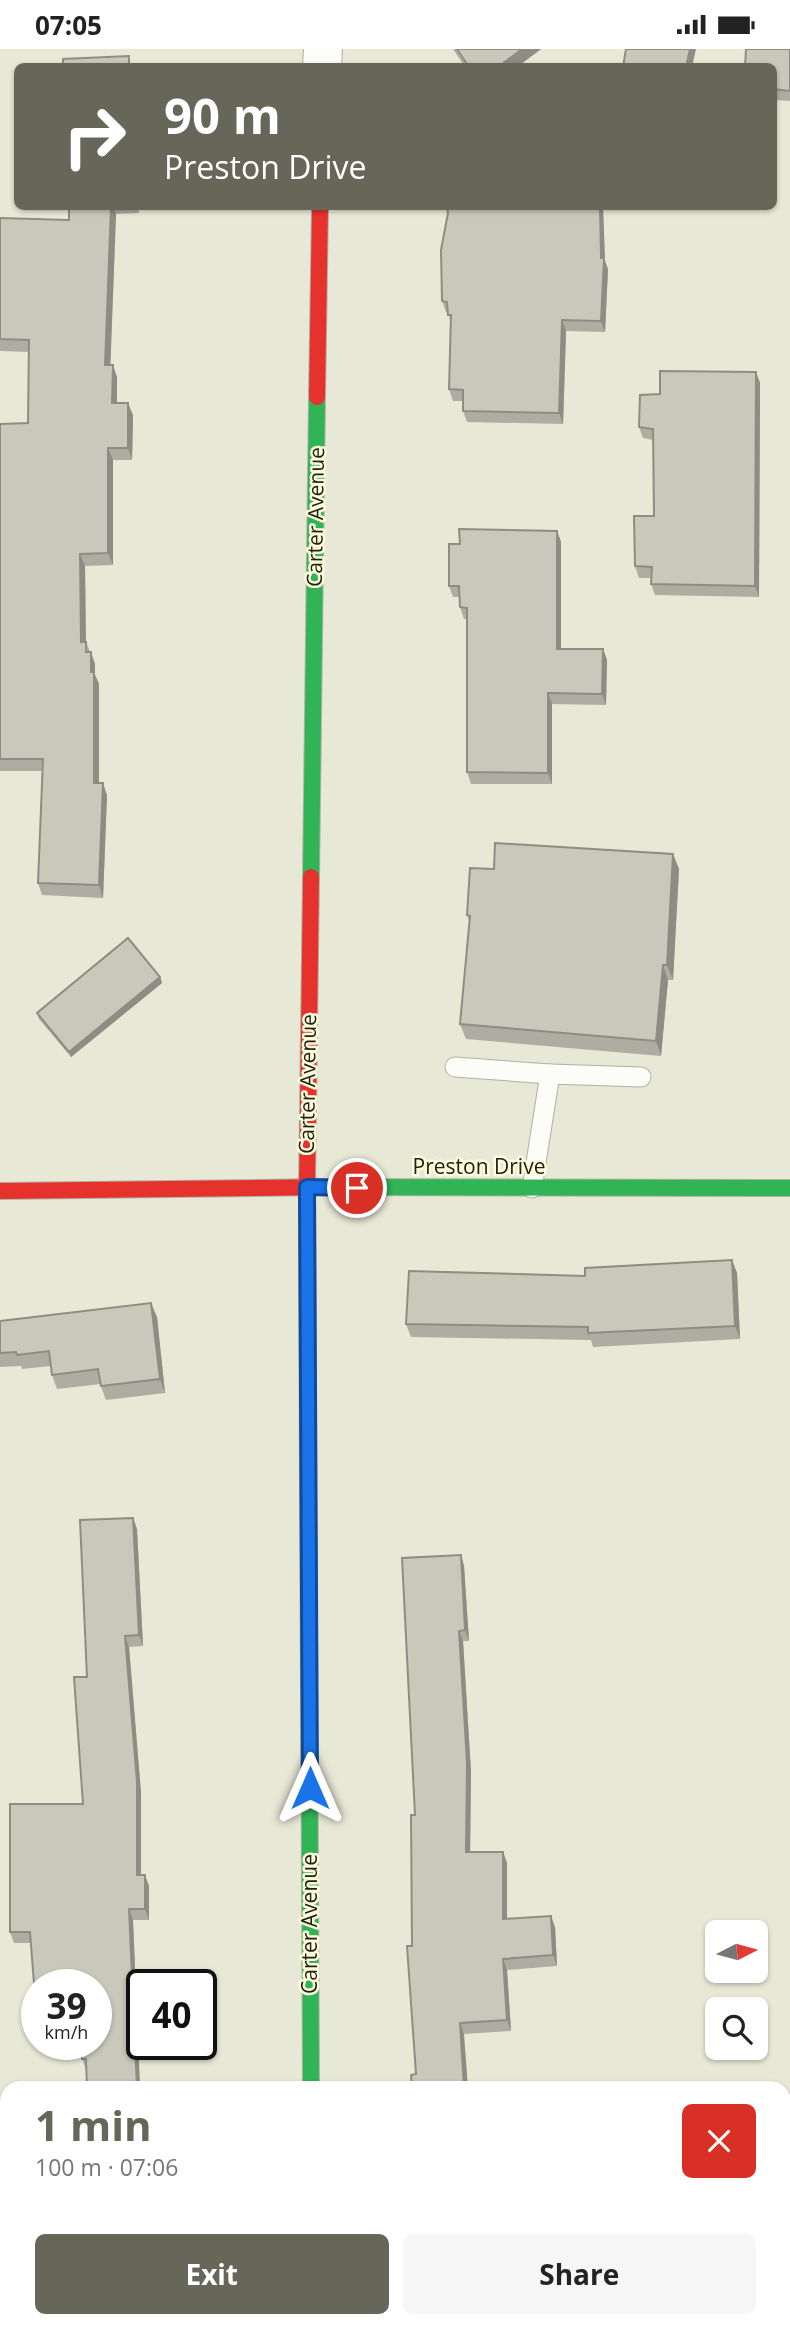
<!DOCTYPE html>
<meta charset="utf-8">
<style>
body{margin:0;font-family:"Open Sans",sans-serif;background:#f6f6f6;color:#222;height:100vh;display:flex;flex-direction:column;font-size:26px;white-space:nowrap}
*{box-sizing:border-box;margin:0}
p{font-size:23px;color:#767676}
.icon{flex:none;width:38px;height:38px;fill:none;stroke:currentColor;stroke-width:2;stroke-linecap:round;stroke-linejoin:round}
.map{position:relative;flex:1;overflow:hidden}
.drawer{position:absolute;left:0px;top:2032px;width:791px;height:247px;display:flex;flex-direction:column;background:#fff;border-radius:21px 21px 0 0;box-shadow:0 2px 5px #0004}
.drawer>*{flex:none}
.guide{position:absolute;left:14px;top:14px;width:763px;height:147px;border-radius:10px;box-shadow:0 2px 5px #0004;background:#676759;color:#fff;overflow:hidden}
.needle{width:46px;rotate:84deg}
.tools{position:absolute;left:705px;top:1871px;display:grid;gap:14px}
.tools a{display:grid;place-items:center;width:63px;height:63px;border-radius:10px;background:#fff;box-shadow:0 2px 5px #0004;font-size:35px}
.speed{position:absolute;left:21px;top:1920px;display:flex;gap:14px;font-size:35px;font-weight:700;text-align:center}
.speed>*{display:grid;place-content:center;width:91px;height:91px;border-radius:50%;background:#fff;box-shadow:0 2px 5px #0004;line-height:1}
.speed small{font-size:18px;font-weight:400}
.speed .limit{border:4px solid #111;border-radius:10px;background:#fff;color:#111}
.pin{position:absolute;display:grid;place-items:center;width:60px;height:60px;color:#fff;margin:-30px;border:4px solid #fff;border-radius:50%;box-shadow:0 2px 7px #0007}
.me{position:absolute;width:77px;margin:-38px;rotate:0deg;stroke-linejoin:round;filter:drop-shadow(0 0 5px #0008)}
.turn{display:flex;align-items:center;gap:24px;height:147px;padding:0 35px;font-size:32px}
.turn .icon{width:91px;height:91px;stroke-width:2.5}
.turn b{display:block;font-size:49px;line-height:60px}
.round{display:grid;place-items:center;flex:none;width:74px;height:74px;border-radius:10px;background:#f6f6f6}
.overview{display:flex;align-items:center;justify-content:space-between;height:119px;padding:0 35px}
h1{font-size:42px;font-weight:700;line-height:52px;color:#676759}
.action{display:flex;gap:14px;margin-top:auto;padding:14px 35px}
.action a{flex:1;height:80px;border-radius:10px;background:#676759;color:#fff;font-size:28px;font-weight:700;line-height:80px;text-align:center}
.action a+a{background:#f6f6f6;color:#222}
.status{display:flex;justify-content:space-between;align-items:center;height:49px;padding:0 35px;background:#fff;direction:ltr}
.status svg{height:19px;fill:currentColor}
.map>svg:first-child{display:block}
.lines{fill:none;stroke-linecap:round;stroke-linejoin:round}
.lane-casing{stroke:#b0b0a3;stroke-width:21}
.street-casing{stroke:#b0b0a3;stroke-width:40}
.fast-casing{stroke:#b0b0a3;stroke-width:18}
.jam-casing{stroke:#b0b0a3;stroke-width:18}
.lane{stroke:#fcfcf9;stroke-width:19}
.street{stroke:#fcfcf9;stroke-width:38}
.fast{stroke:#30b455;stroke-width:16}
.jam{stroke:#e5322d;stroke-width:16}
.wall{fill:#adada1}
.shaded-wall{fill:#8d8d83}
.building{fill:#c9c9bb;stroke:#8d8d83;stroke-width:2}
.route-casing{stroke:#114b97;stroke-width:18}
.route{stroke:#1a73e8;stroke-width:12}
.labels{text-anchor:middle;stroke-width:5;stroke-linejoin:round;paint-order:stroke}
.street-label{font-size:21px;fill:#212115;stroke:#fefcdc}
</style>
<div class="status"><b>07:05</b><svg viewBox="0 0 49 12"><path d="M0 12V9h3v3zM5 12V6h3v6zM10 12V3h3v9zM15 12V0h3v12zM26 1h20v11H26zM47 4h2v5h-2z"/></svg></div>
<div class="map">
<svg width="790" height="2277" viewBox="0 0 790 2277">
<rect width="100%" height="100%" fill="#e8e8d7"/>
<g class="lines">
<!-- lane casing -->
<g class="lane-casing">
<g id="lane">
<path d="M 455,1018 L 550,1025"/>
<path d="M 532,1139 L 550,1025 L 641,1028"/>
</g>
</g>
<!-- street casing -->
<g class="street-casing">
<g id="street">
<path d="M 322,18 L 323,0"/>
<path d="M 312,2272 L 312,2277"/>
</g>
</g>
<!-- fast casing -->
<g class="fast-casing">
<g id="fast">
<path d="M 311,828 L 317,348"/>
<path d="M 330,1138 L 790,1139"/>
<path d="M 308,1433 L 311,2039"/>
</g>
</g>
<!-- jam casing -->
<g class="jam-casing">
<g id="jam">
<path d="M 317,348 L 320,158"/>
<path d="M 0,1142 L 330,1138"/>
<path d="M 308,1433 L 307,1138 L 311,828"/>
</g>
</g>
<!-- lane -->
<use href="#lane" class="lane"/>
<!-- street -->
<use href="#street" class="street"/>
<!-- fast -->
<use href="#fast" class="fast"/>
<!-- jam -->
<use href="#jam" class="jam"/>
</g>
<!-- wall -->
<g class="wall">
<path d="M 453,0 L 541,0 L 517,18 L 465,18 Z"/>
<path d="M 790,0 L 790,52 L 774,51 L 774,18 Z"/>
<path d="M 69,158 L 139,158 L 139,164 L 116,165 L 110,316 L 117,328 L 117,354 L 133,366 L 132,411 L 113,411 L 113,516 L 85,517 L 86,593 L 95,615 L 95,626 L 99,635 L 99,734 L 107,746 L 103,849 L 42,846 L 38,834 L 42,722 L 0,722 L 0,375 L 28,374 L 29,303 L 0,302 L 0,169 L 69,171 Z"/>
<path d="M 447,158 L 603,158 L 605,212 L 608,220 L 605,283 L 566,282 L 563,375 L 467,373 L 463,362 L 463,352 L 453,352 L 449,340 L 451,275 L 448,263 L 446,263 L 442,252 L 448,164 Z"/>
<path d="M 756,323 L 760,334 L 759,548 L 655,546 L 651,535 L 651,529 L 639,529 L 635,517 L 654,467 L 653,391 L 643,389 L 639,378 L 660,345 Z"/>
<path d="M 557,482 L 561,493 L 561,600 L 603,600 L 607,611 L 606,656 L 552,655 L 552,735 L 471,735 L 467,723 L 467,570 L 464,570 L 460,558 L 460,548 L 453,548 L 449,537 L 460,495 Z"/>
<path d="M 673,805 L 679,820 L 673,931 L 668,931 L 661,1007 L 466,990 L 460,975 L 469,872 L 467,866 L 494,820 Z"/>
<path d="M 160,928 L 162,934 L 71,1008 L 39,970 L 37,964 Z"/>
<path d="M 732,1211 L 737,1224 L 740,1290 L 593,1298 L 591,1291 L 411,1288 L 406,1275 L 585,1227 Z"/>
<path d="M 157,1268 L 165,1344 L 106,1351 L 100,1335 L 57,1340 L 52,1326 L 51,1317 L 22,1320 L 21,1317 L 0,1318 L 0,1272 Z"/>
<path d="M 133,1469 L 137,1480 L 143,1597 L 129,1598 L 141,1744 L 141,1826 L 149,1837 L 149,1871 L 133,1871 L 140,2039 L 87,2039 L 86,2021 L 82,2010 L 96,1936 L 31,1894 L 14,1894 L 10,1883 L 83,1755 L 87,1628 Z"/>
<path d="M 461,1506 L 464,1517 L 469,1592 L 463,1592 L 471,1723 L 470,1803 L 503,1803 L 507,1814 L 507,1869 L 555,1878 L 557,1917 L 507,1921 L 511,1982 L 464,1985 L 416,2025 L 412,1897 L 415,1766 Z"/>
<path d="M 423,2272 L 554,2272 L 555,2277 L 424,2277 Z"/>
</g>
<!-- shaded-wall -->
<g class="shaded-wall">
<path d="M 522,0 L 541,0 L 517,18 L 498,18 Z"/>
<path d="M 690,0 L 696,0 L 692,18 L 686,18 Z"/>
<path d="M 111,158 L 113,158 L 116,165 L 110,328 L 105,316 Z"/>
<path d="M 600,158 L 603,158 L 605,212 L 608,220 L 605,283 L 601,272 Z"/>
<path d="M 562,271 L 566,282 L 563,375 L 559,364 Z"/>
<path d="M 113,316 L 117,328 L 117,366 L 112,354 Z"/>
<path d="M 756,323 L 760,334 L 759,548 L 755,537 Z"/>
<path d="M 128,354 L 133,366 L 132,411 L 128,399 Z"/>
<path d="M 108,399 L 113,411 L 113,516 L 108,504 Z"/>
<path d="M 557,482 L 561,493 L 561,611 L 557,600 Z"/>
<path d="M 80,505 L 85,517 L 86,605 L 81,593 Z"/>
<path d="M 603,600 L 607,611 L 606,656 L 602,645 Z"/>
<path d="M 91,603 L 95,615 L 95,626 L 99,635 L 99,746 L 94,734 Z"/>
<path d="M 548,644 L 552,655 L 552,735 L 548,724 Z"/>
<path d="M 103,734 L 107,746 L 103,849 L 99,836 Z"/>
<path d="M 673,805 L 679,820 L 673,931 L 667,916 Z"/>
<path d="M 663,916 L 668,931 L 661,1007 L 656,992 Z"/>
<path d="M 160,928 L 162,934 L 71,1008 L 69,1003 Z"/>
<path d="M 732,1211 L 737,1224 L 740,1290 L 735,1277 Z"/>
<path d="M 151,1254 L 157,1268 L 165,1344 L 160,1330 Z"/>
<path d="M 133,1469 L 137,1480 L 143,1597 L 139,1586 Z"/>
<path d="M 461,1506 L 464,1517 L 469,1592 L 465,1581 Z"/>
<path d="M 459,1582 L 463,1592 L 471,1723 L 470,1814 L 466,1803 Z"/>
<path d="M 125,1587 L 129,1598 L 141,1744 L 141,1837 L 137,1826 Z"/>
<path d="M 503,1803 L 507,1814 L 507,1880 L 503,1870 Z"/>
<path d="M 145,1826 L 149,1837 L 149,1871 L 145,1860 Z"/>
<path d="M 129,1860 L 133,1871 L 140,2039 L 137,2039 Z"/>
<path d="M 551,1867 L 555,1878 L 557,1917 L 553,1906 Z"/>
<path d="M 503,1910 L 507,1921 L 511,1982 L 507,1971 Z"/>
<path d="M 460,1974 L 464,1985 L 468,2039 L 464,2039 Z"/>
<path d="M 138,2272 L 141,2272 L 142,2277 L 138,2277 Z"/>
</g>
<!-- building -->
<g class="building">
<path d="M 457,0 L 522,0 L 498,18 L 469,18 Z"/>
<path d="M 626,0 L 690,0 L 686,18 L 623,18 Z"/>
<path d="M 746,0 L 790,0 L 790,42 L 774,40 L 774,18 L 745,18 Z"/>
<path d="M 129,7 L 129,18 L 63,18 L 63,10 Z"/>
<path d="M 69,158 L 111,158 L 105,316 L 113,316 L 112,354 L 128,354 L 128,399 L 108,399 L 108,504 L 80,505 L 81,593 L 86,593 L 86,603 L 91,603 L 91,623 L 94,623 L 94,734 L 103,734 L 99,836 L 38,834 L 43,710 L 0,710 L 0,375 L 28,374 L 29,291 L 0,290 L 0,169 L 69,171 Z"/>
<path d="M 447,158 L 600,158 L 601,209 L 604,209 L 601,272 L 562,271 L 559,364 L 463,362 L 463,341 L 449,340 L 451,266 L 448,266 L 447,253 L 442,252 L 441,201 L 448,164 Z"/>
<path d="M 660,322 L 756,323 L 755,537 L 651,535 L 652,518 L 635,517 L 634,467 L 654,467 L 653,380 L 639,378 L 640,346 L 660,345 Z"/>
<path d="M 459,480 L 557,482 L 557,600 L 603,600 L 602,645 L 548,644 L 548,724 L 467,723 L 467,559 L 460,558 L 459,537 L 449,537 L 449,495 L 460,495 Z"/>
<path d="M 495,794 L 673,805 L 667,916 L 663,916 L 656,992 L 460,975 L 470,867 L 467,866 L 470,819 L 494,820 Z"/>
<path d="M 128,889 L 160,928 L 69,1003 L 37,964 Z"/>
<path d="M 732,1211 L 735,1277 L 588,1284 L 588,1278 L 406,1275 L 409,1222 L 585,1227 L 585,1219 Z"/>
<path d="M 151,1254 L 160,1330 L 101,1337 L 98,1320 L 52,1326 L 49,1302 L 17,1306 L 16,1303 L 0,1304 L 0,1272 Z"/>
<path d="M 133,1469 L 139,1586 L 125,1587 L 137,1733 L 137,1826 L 145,1826 L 145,1860 L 129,1860 L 137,2039 L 87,2039 L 86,2010 L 82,2010 L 81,1995 L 96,1995 L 96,1936 L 37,1936 L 37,1960 L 36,1960 L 30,1883 L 10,1883 L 10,1755 L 83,1755 L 74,1628 L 87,1628 L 80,1471 Z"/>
<path d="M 461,1506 L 465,1581 L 459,1582 L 467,1713 L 466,1803 L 503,1803 L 503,1870 L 551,1867 L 553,1906 L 503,1910 L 507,1971 L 460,1974 L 464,2039 L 412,2039 L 411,2026 L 416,2025 L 407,1897 L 412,1897 L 411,1766 L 415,1766 L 402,1509 Z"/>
<rect x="10" y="2272" width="128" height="5"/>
<path d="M 423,2272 L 514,2272 L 480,2277 L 424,2277 Z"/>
</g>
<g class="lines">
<!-- route casing -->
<g class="route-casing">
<path id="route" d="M 310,1739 L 307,1138 L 357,1139"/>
</g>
<!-- route -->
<use href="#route" class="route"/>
</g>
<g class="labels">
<!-- street labels -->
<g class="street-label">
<text transform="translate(316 468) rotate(-89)" y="7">Carter Avenue</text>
<text transform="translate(308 1035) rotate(-89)" y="7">Carter Avenue</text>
<text x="479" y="1125">Preston Drive</text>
<text transform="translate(310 1875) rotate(-90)" y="7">Carter Avenue</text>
</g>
</g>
</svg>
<div class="tools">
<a><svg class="needle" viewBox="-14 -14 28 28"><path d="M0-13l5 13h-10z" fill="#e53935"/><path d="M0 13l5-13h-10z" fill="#767676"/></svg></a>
<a><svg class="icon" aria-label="search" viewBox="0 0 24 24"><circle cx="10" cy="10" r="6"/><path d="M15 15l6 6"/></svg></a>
</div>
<div class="speed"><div>39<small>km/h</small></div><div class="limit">40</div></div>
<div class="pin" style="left:357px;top:1139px;background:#d93025"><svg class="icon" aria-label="arrive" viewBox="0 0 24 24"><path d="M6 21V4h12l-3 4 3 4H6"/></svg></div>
<svg class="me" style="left:310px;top:1739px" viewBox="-20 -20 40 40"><path d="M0-17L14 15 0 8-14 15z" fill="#1a73e8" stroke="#fff" stroke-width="4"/></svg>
<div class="guide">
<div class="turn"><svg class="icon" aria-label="right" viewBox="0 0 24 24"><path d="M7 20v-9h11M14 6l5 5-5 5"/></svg><div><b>90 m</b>Preston Drive</div></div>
</div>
<section class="drawer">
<div class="overview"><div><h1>1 min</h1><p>100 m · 07:06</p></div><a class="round" style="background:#d93025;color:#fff"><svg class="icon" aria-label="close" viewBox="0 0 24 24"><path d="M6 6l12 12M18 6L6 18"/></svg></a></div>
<div class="action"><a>Exit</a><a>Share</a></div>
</section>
</div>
